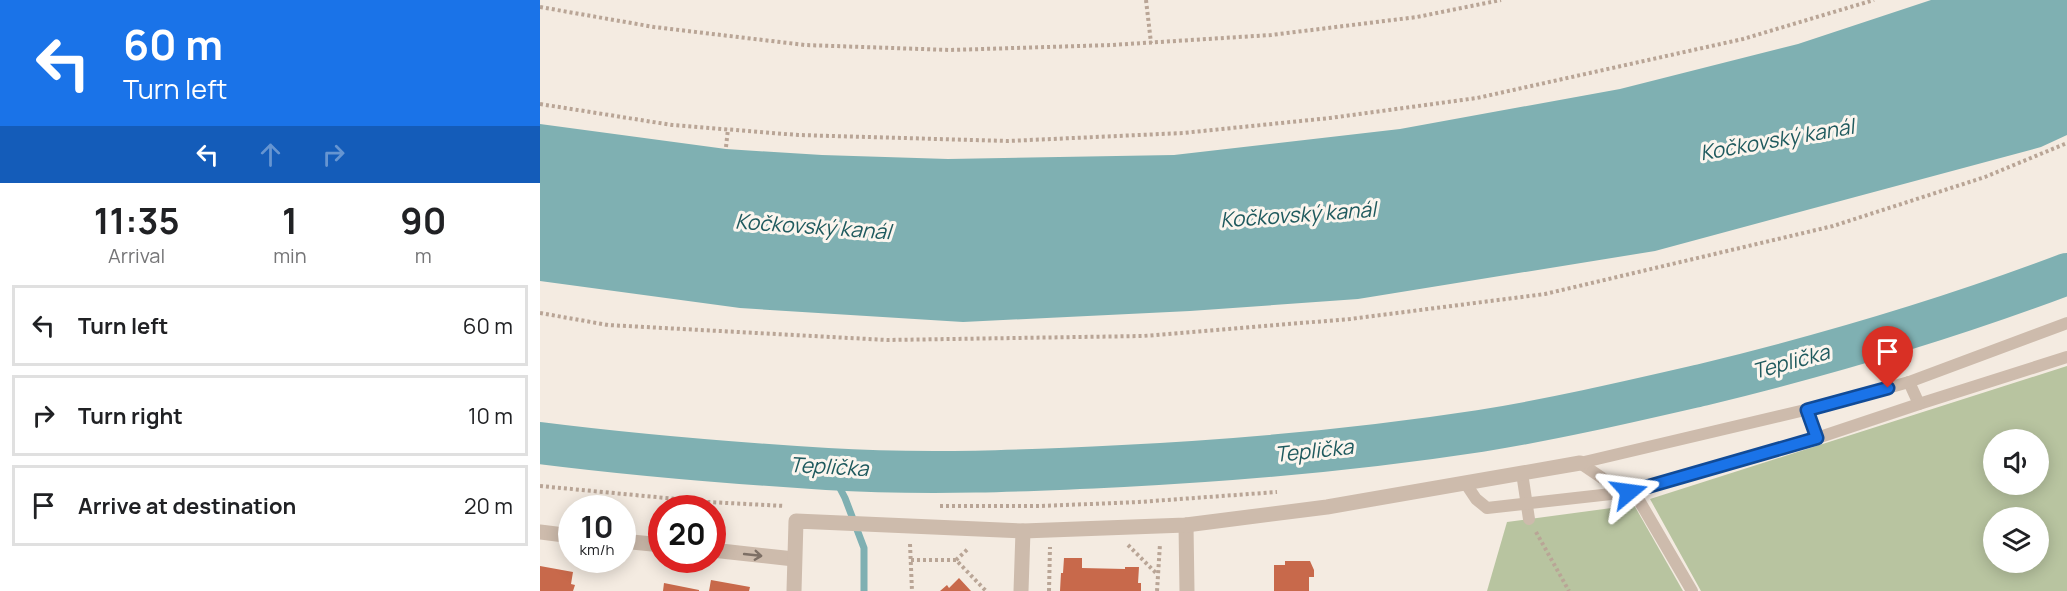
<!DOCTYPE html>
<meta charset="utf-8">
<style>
body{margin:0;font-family:Manrope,sans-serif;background:#f6f6f6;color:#202124;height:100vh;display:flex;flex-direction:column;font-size:22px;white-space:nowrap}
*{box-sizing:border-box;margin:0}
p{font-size:20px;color:#757577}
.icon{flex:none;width:33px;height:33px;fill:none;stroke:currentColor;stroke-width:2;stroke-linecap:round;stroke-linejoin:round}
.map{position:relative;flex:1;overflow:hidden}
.panel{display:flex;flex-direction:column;background:#fff;width:540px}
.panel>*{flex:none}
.hud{background:#1a73e8;color:#fff;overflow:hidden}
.fabs{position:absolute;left:1443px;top:429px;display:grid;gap:12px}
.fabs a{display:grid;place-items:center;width:66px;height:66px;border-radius:50%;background:#fff;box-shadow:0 3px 15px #0003;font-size:30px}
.speed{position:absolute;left:18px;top:495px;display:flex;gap:12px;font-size:30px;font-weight:700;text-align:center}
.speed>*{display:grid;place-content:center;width:78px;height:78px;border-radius:50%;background:#fff;box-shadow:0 3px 15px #0003;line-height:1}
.speed small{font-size:15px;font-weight:400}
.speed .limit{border:9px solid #d22;background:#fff;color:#111}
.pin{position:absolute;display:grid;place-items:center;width:51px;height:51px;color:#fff;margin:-62px -26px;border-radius:50% 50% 50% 0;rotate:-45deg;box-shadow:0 0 6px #0007}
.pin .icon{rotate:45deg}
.me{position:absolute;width:66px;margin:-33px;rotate:74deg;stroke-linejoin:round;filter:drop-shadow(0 0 4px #0008)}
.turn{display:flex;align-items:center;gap:21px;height:126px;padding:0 24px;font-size:27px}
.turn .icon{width:78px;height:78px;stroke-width:2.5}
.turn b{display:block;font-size:42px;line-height:51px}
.lanes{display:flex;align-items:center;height:57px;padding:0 24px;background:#0003;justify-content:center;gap:30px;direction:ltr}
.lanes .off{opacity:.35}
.eta{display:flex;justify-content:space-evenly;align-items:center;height:102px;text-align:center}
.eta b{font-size:36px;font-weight:700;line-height:42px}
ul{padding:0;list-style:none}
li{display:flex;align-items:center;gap:18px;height:81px;margin:0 12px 9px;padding:0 12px;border:3px solid #e0e0e0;border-radius:0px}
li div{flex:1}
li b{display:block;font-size:22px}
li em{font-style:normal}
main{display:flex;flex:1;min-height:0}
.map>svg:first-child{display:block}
.green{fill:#b8c4a0;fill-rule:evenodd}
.water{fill:#7fb0b2}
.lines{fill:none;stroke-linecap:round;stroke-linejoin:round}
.stream{stroke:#7fb0b2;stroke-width:7}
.river{stroke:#7fb0b2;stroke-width:42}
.building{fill:#c8694b}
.path{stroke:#b9a596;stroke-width:4;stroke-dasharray:3 3;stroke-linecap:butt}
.lane{stroke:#cdbbac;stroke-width:12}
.street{stroke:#cdbbac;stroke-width:15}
.oneway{stroke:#7d6f65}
.route-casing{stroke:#114b97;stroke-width:15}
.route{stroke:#1a73e8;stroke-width:10}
.labels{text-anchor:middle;stroke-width:6;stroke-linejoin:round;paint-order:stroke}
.water-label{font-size:21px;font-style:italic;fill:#1f5a5e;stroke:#fbf5ee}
</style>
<main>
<section class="panel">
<div class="hud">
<div class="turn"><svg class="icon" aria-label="left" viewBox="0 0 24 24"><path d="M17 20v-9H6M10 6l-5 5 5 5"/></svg><div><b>60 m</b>Turn left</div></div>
<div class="lanes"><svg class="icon" aria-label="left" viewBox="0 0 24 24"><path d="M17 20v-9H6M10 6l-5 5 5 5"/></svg><svg class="icon off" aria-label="ahead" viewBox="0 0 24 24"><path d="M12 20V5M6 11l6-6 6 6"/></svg><svg class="icon off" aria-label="right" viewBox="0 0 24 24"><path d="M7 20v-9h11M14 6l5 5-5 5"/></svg></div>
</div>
<div class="eta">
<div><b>11:35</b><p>Arrival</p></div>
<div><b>1</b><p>min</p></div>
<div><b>90</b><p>m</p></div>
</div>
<ul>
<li><svg class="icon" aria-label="left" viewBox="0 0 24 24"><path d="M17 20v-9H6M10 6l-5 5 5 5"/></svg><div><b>Turn left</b></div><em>60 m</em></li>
<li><svg class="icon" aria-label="right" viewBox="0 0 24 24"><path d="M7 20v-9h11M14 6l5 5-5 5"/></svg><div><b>Turn right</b></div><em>10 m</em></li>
<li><svg class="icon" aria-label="arrive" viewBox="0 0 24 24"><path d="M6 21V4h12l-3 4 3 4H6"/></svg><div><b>Arrive at destination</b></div><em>20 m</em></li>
</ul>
</section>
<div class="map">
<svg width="1527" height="591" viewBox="0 0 1527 591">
<rect width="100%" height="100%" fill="#f4ebe1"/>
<!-- green -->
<g class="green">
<path d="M 1527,366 L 1527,591 L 1161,591 L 1110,499 ZM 1454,440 L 1498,440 L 1498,484 L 1454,484 ZM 1454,518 L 1498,518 L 1498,562 L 1454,562 Z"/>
<path d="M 1094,505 L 1143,591 L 947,591 L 967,522 Z"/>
</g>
<!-- water -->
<path class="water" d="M 1391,0 L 1527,0 L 1527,135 L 1501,147 L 1115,251 L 818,299 L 650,311 L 423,322 L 200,308 L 0,281 L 0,124 L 186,149 L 282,155 L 408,159 L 634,155 L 860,129 L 1080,89 L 1258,44 Z"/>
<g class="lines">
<!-- stream -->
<path class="stream" d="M 290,469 L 305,498 L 324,548 L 324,591"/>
<!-- river -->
<path class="river" d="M 0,443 C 95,455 192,463 287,469 C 386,475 485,471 583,466 C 703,460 822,449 940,431 C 1015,419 1088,402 1162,385 C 1286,355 1408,319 1527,274"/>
</g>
<!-- building -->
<g class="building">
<path d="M 524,558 L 542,558 L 542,568 L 585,569 L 585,567 L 599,567 L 598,583 L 601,583 L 601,591 L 520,591 L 521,573 L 523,573 Z"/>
<path d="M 745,561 L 770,561 L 774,570 L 774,577 L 769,577 L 769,591 L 734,591 L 734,565 L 745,565 Z"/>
<path d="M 0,566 L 33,572 L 31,584 L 35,585 L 33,591 L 0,591 Z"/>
<path d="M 419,578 L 431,591 L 400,591 L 407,585 L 409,588 Z"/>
<path d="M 171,580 L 210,587 L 209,591 L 169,591 Z"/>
<path d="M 124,583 L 159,590 L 159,591 L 123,591 Z"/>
</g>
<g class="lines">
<!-- path -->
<g class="path">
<path d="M 606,0 L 611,43"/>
<path d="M 0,7 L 114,27 L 265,45 L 410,50 L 572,45 L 731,35 L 877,17 L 961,0"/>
<path d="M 0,104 L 132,125 L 258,135 L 468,141 L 643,133 L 790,118 L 937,98 L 1203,39 L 1334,0"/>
<path d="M 186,147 L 188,129"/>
<path d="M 0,313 L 68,325 L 347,340 L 603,336 L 810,319 L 1005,294 L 1293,226 L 1445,177 L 1527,143"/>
<path d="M 0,486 L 168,502 L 245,506"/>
<path d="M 400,506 L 501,506 L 599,502 L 737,492"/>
<path d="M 996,532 L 1029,591"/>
<path d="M 370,544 L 372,591"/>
<path d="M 588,545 L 617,574"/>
<path d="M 371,560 L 416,560 L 446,591"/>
<path d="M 416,560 L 429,548"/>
<path d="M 509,591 L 510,547"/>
<path d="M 617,591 L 620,544"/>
</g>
<!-- lane -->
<g class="lane">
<path d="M 1369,382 L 1379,404 L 1527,357"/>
<path d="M 1267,410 L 1277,438"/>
<path d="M 1040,463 L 1286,405 L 1369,382 L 1527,323"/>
<path d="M 1040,463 L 1074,486 L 1089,492 L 1100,502 L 1152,591"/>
<path d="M 982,473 L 989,519"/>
<path d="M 926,484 L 936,499 L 947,508 L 1089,492 L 1277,438 L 1379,404"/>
</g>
<!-- street -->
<g class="street">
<path d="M 646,525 L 647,591"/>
<path d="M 0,532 L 32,536"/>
<path d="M 82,541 L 122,545"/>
<path d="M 172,550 L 254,559"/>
<path d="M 254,591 L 256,521 L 483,531 L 646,525 L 787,507 L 1040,463"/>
<path d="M 481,591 L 483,531"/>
</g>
</g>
<!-- one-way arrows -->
<defs><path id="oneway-shaft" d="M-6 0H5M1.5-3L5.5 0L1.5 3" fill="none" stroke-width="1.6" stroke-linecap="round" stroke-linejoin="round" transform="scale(1.5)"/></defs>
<use class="oneway" href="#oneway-shaft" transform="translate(213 555) rotate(6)"/>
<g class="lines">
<!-- route casing -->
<g class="route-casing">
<path id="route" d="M 1089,492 L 1277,438 L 1267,410 L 1348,388"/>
</g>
<!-- route -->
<use href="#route" class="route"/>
</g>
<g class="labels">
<!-- water labels -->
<g class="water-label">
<text transform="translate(1237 140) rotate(-10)" y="7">Kočkovský kanál</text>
<text transform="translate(758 215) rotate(-4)" y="7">Kočkovský kanál</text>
<text transform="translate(273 227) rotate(4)" y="7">Kočkovský kanál</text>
<text transform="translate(1251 362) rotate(-15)" y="7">Teplička</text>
<text transform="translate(774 451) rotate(-6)" y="7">Teplička</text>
<text transform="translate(289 467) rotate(3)" y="7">Teplička</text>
</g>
</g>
</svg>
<div class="fabs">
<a><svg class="icon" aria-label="sound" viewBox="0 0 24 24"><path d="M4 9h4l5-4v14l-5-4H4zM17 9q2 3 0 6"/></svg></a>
<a><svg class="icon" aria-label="layers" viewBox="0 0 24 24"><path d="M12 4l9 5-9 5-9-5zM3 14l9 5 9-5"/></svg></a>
</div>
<div class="speed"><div>10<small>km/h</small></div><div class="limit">20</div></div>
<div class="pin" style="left:1348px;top:388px;background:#d93025"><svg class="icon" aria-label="arrive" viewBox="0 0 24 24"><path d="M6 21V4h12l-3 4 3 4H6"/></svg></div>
<svg class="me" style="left:1089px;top:492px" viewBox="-20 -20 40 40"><path d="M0-17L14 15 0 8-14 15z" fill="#1a73e8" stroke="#fff" stroke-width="4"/></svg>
</div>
</main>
